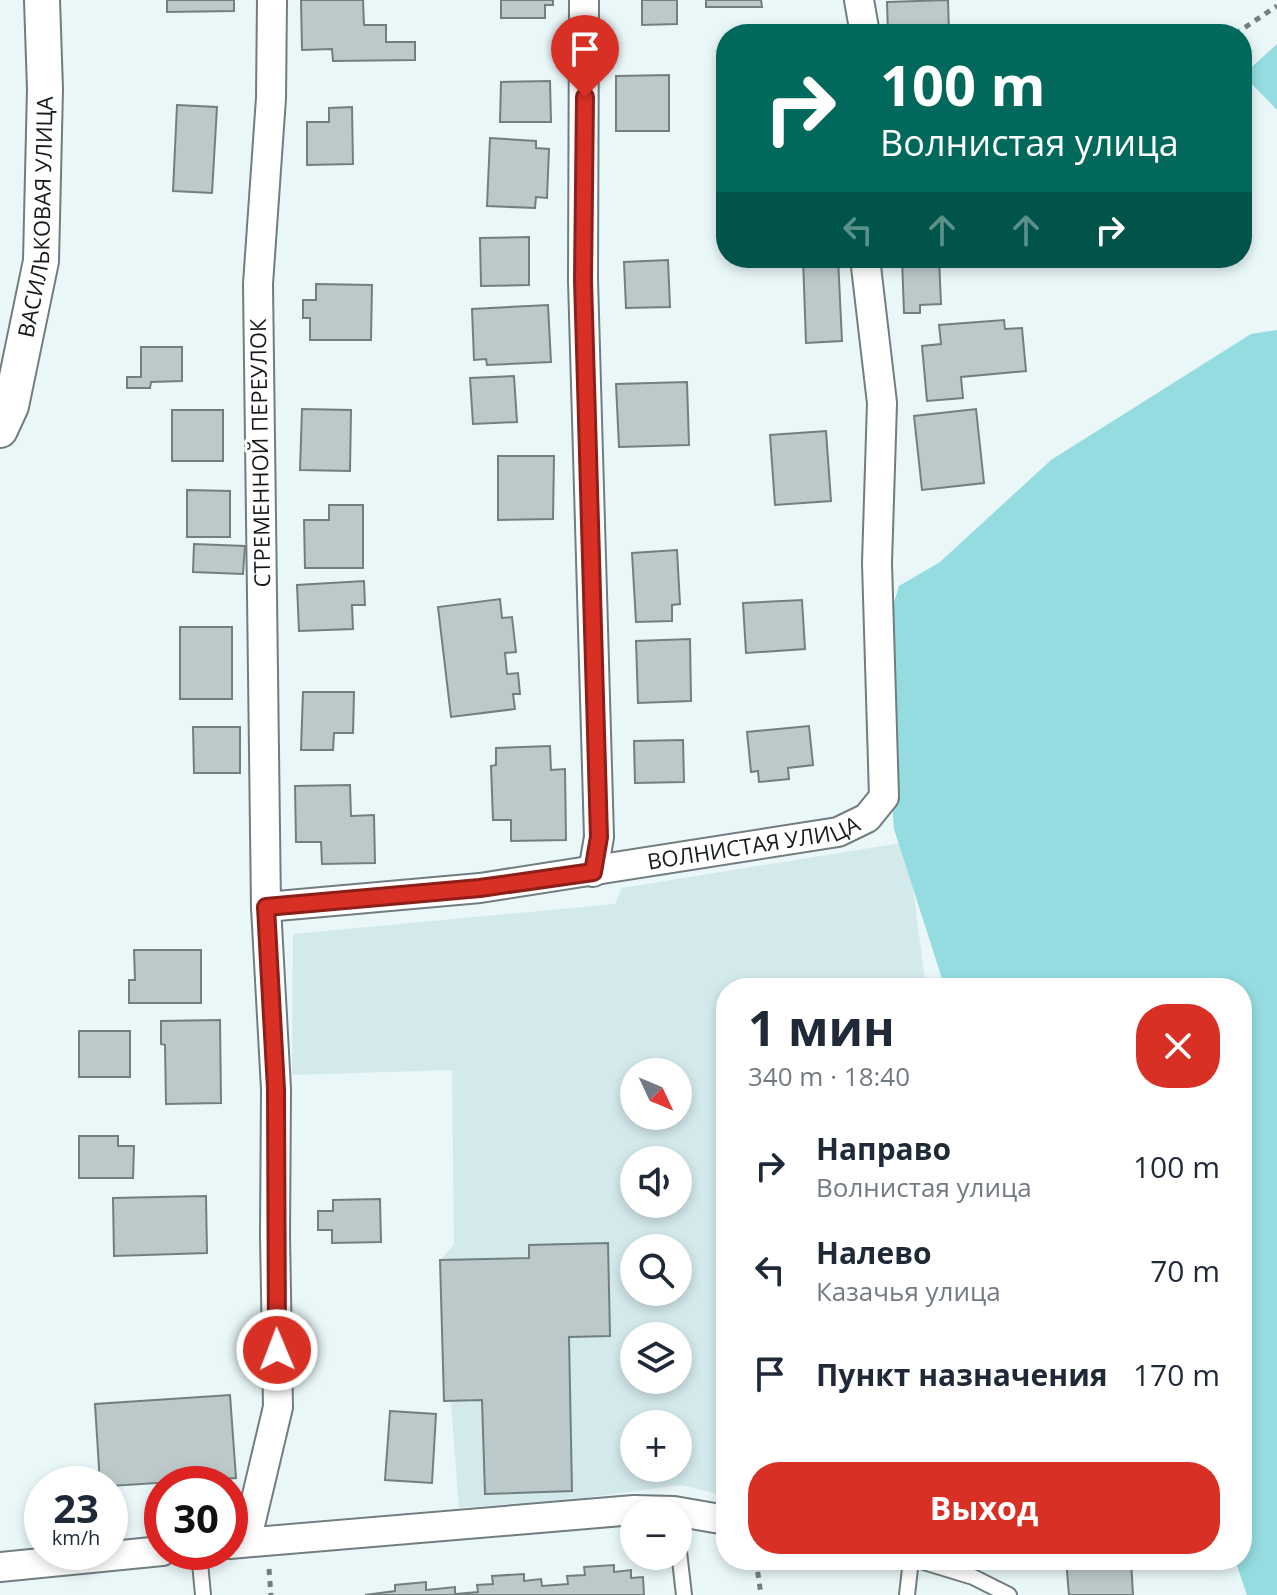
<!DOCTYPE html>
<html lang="ru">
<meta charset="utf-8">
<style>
body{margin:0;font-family:"Open Sans",sans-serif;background:#f2f2f3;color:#1f2937;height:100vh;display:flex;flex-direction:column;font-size:30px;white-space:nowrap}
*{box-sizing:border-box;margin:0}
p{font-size:26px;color:#747a83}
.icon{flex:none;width:44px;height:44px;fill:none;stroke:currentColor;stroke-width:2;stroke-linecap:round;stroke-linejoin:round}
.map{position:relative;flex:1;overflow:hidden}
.panel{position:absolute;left:716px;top:978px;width:536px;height:592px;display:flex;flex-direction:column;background:#fff;border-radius:32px;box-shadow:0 4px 12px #0003}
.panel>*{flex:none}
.guide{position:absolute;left:716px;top:24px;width:536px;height:244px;border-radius:32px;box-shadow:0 4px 12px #0003;background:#00695c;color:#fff;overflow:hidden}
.needle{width:52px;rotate:134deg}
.buttons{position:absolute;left:620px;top:1058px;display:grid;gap:16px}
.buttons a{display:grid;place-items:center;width:72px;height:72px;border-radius:50%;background:#fff;box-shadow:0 4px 12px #0003;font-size:40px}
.speed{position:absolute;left:24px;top:1466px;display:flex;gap:16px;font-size:40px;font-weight:700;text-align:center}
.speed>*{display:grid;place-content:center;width:104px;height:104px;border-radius:50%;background:#fff;box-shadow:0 4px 12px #0003;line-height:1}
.speed small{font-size:20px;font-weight:400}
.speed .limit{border:12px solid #d22;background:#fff;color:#111}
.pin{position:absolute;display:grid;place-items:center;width:68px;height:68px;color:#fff;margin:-82px -34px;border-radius:50% 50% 50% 0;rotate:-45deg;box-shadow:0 0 8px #0007}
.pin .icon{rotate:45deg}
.me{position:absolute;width:88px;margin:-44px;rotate:359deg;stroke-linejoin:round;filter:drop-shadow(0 0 6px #0008)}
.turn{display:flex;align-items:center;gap:28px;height:168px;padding:0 32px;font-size:36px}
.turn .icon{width:104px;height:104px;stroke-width:2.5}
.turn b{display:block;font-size:56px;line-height:68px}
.lanes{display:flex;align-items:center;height:76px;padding:0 32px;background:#0003;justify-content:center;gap:40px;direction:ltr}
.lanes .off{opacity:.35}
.round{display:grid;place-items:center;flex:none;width:84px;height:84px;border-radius:32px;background:#f2f2f3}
.head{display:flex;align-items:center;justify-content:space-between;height:136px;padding:0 32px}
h1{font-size:48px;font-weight:700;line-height:60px}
.action{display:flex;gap:16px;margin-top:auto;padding:16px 32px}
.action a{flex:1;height:92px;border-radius:32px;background:#d93025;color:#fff;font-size:32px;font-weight:700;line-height:92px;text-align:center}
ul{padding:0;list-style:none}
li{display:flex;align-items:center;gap:24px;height:104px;padding:0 32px}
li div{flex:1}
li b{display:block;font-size:30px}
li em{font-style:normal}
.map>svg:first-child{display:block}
.built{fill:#d3e9eb;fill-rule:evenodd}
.green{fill:#94dce0}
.building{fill:#bcc9ca;stroke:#737f7f;stroke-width:2}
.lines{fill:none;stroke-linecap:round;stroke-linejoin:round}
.service-casing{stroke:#717d7e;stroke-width:18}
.minor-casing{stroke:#717d7e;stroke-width:32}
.tertiary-casing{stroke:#717d7e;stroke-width:38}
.path{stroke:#757e7f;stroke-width:5;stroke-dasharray:6 6;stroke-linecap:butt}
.service{stroke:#fff;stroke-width:14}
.minor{stroke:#fff;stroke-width:28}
.tertiary{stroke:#fff;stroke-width:34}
.route-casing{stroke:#8d1f18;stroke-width:20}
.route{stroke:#d93025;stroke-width:14}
.labels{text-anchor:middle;stroke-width:6;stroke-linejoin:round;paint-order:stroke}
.street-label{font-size:22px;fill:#151a1a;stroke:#fff}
</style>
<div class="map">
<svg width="1277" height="1595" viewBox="0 0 1277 1595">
<rect width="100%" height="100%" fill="#e9f7f8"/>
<!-- built -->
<path class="built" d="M 907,842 L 926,988 L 726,988 L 726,1496 L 681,1485 L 583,1498 L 459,1508 L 440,1260 L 454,1245 L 452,1070 L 292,1075 L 293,934 L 615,904 L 622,888 ZM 634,1072 L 678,1072 L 678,1116 L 634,1116 ZM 634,1160 L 678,1160 L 678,1204 L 634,1204 ZM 634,1248 L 678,1248 L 678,1292 L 634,1292 ZM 634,1336 L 678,1336 L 678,1380 L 634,1380 ZM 634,1424 L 678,1424 L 678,1468 L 634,1468 Z"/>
<!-- green -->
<g class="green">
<path d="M 1277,44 L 1277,110 L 1243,75 Z"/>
<path d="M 1277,330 L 1277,1595 L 1247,1595 L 1235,1560 L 1242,1560 L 1242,988 L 1063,988 L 1060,979 L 945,988 L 894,829 L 881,645 L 899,586 L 940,562 L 1051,460 L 1251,334 Z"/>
</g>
<!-- building -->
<g class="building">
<path d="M 167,0 L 234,0 L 234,11 L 167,12 Z"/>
<path d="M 301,0 L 363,0 L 364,25 L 386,25 L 386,42 L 415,42 L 415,60 L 333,61 L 332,49 L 302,50 Z"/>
<path d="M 501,0 L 553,0 L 553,5 L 545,5 L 545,18 L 501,18 Z"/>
<path d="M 642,0 L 677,0 L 677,24 L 642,25 Z"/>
<path d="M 706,0 L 761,0 L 762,7 L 706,7 Z"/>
<path d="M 948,0 L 949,34 L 888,34 L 887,2 Z"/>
<path d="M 669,75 L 669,131 L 616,131 L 616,76 Z"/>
<path d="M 550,81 L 551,122 L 500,122 L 501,82 Z"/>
<path d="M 177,105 L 217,107 L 212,193 L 173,191 Z"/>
<path d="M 352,107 L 353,164 L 307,165 L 307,122 L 329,122 L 329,108 Z"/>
<path d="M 490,138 L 536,141 L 536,148 L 549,149 L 547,198 L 536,197 L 535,208 L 487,206 Z"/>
<path d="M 529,237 L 529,285 L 481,286 L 480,238 Z"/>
<path d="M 803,258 L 838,258 L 842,341 L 806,343 Z"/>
<path d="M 902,258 L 939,258 L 941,304 L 920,305 L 920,313 L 904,313 Z"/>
<path d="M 668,260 L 670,307 L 626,308 L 624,262 Z"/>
<path d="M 316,284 L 372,285 L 371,340 L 310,340 L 310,318 L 303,318 L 303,300 L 316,300 Z"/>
<path d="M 548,305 L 551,362 L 487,365 L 486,359 L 474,360 L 472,309 Z"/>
<path d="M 1004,320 L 1005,329 L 1022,328 L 1026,371 L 961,377 L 963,398 L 927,401 L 922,346 L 941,344 L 939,325 Z"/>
<path d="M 141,347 L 182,347 L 182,381 L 151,382 L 150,388 L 127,388 L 127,377 L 141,377 Z"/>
<path d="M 514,376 L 517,422 L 473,424 L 470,378 Z"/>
<path d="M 687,382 L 689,445 L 619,447 L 616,384 Z"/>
<path d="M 302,409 L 351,410 L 350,471 L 300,470 Z"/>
<path d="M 976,409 L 984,483 L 922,490 L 914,416 Z"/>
<rect x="172" y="410" width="51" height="51"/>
<path d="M 826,431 L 831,501 L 775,505 L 770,435 Z"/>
<path d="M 498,456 L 554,456 L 553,519 L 498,520 Z"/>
<path d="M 187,490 L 230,491 L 230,537 L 187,537 Z"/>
<path d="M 329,505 L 363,505 L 363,568 L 305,568 L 304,520 L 329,520 Z"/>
<path d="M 194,544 L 245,546 L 243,574 L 193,572 Z"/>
<path d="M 677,550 L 680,604 L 672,605 L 672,621 L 636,622 L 632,553 Z"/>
<path d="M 364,581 L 365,605 L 352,605 L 353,629 L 299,631 L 297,585 Z"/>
<path d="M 500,599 L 502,618 L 512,617 L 516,652 L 505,653 L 507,674 L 518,673 L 520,694 L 513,694 L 515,709 L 451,717 L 438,607 Z"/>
<path d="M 802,600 L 805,649 L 746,653 L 743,603 Z"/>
<rect x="180" y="627" width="52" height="72"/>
<path d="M 690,639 L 691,701 L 638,703 L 636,641 Z"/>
<path d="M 303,692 L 354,692 L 353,733 L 334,733 L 333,750 L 301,750 Z"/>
<path d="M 809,726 L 813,765 L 788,768 L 789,779 L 759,782 L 758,771 L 751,772 L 747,732 Z"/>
<path d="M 193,727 L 240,727 L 240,773 L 194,773 Z"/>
<path d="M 683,740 L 684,782 L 635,783 L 634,741 Z"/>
<path d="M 550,746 L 551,770 L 565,769 L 566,840 L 511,841 L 511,820 L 493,820 L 491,766 L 496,765 L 496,748 Z"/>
<path d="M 350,785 L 351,816 L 374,815 L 375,863 L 322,864 L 321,842 L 296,842 L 295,786 Z"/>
<path d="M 134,950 L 201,950 L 201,1003 L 129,1003 L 129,980 L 135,980 Z"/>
<path d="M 220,1020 L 221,1103 L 166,1104 L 165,1045 L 161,1044 L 161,1021 Z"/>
<rect x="79" y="1031" width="51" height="46"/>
<path d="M 79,1136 L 118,1136 L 118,1146 L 134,1146 L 133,1178 L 79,1178 Z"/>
<path d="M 206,1196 L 207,1253 L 114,1256 L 113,1198 Z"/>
<path d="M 380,1199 L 381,1242 L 332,1243 L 332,1230 L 318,1230 L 318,1211 L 333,1211 L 333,1200 Z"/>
<path d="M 608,1243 L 610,1336 L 569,1337 L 572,1491 L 485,1494 L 482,1400 L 444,1401 L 440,1260 L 529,1258 L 529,1245 Z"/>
<path d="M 230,1395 L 236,1478 L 110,1486 L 110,1484 L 100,1484 L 95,1404 Z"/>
<path d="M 390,1411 L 436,1414 L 432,1483 L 385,1480 Z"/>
<path d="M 1066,1560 L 1131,1560 L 1133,1595 L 1069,1595 Z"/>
<path d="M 614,1565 L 614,1572 L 631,1570 L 631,1578 L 643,1577 L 644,1595 L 365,1595 L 395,1591 L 395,1585 L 426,1582 L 426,1590 L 455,1587 L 455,1594 L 478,1592 L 477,1585 L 493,1584 L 492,1576 L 524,1574 L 524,1581 L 541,1579 L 542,1586 L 568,1584 L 567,1576 L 585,1575 L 584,1567 Z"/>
</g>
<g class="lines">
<!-- service casing -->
<g class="service-casing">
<g id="service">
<path d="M 678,1543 L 684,1595"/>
<path d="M 199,1552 L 203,1595"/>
<path d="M 917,1560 L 973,1577 L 1009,1595"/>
<path d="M 907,1595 L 911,1560"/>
</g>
</g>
<!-- minor casing -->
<g class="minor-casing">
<g id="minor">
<path d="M 584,0 L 583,280 L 599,837 L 593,872"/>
<path d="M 859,0 L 865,34"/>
<path id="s1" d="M 266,907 L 480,888 L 838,832 L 867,818 L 884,797 L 877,563 L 882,403 L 865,258"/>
<path d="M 246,1542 L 278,1407 L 275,1235 L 276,1089 L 266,907 L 258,284 L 271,98 L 272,0"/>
<path d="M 230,1544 L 634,1510 L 674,1511 L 726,1520"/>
<path d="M 0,1567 L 162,1551"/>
</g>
</g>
<!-- tertiary casing -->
<g class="tertiary-casing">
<g id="tertiary">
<path id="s2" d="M 0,430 L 11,406 L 41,261 L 45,89 L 42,0"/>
</g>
</g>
<!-- path -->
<g class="path">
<path d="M 1235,34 L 1277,6"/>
<path d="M 756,1560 L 761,1595"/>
<path d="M 269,1569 L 271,1595"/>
</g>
<!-- service -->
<use href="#service" class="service"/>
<!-- minor -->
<use href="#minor" class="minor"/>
<!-- tertiary -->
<use href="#tertiary" class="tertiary"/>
</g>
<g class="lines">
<!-- route casing -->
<g class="route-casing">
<path id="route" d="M 277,1350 L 276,1089 L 266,907 L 480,888 L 593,872 L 599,837 L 583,280 L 585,97"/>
</g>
<!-- route -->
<use href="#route" class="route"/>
</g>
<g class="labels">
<!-- street labels -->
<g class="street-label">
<text dy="8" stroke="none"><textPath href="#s2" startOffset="218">ВАСИЛЬКОВАЯ УЛИЦА</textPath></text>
<text transform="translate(260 453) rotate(-91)" y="8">СТРЕМЕННОЙ ПЕРЕУЛОК</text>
<text dy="8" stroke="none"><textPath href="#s1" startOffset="492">ВОЛНИСТАЯ УЛИЦА</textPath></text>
</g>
</g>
</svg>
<div class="buttons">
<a><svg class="needle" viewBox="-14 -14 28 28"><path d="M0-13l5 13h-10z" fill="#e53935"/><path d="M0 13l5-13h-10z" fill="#747a83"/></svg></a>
<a><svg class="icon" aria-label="sound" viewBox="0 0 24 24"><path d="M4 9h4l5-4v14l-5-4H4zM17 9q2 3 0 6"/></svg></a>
<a><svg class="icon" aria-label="search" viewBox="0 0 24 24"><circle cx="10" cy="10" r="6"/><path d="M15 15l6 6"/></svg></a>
<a><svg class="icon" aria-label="layers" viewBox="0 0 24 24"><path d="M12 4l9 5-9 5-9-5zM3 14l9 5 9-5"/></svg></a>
<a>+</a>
<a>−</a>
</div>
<div class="speed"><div>23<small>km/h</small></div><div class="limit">30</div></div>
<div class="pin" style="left:585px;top:97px;background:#d93025"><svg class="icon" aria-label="arrive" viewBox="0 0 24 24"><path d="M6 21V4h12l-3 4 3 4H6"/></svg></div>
<svg class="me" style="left:277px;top:1350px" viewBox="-20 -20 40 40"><circle r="17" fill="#d93025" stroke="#fff" stroke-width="3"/><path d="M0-11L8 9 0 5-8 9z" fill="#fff"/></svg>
<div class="guide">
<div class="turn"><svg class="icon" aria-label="right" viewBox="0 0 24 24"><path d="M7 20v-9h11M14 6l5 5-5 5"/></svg><div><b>100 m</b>Волнистая улица</div></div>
<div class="lanes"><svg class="icon off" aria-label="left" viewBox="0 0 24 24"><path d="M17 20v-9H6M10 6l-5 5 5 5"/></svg><svg class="icon off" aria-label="ahead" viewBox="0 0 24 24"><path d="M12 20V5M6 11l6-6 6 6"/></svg><svg class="icon off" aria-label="ahead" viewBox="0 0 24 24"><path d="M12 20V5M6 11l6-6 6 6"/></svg><svg class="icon" aria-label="right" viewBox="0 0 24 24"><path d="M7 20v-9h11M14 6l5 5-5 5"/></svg></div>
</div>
<section class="panel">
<div class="head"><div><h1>1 мин</h1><p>340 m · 18:40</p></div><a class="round" style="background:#d93025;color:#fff"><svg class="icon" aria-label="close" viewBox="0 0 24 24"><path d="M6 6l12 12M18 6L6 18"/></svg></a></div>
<ul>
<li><svg class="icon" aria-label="right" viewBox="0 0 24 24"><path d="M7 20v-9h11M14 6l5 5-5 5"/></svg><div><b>Направо</b><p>Волнистая улица</p></div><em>100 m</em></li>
<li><svg class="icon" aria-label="left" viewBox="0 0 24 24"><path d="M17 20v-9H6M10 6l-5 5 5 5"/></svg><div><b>Налево</b><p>Казачья улица</p></div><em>70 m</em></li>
<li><svg class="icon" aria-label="arrive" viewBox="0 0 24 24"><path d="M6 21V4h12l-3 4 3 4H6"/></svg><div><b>Пункт назначения</b></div><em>170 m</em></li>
</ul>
<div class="action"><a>Выход</a></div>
</section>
</div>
